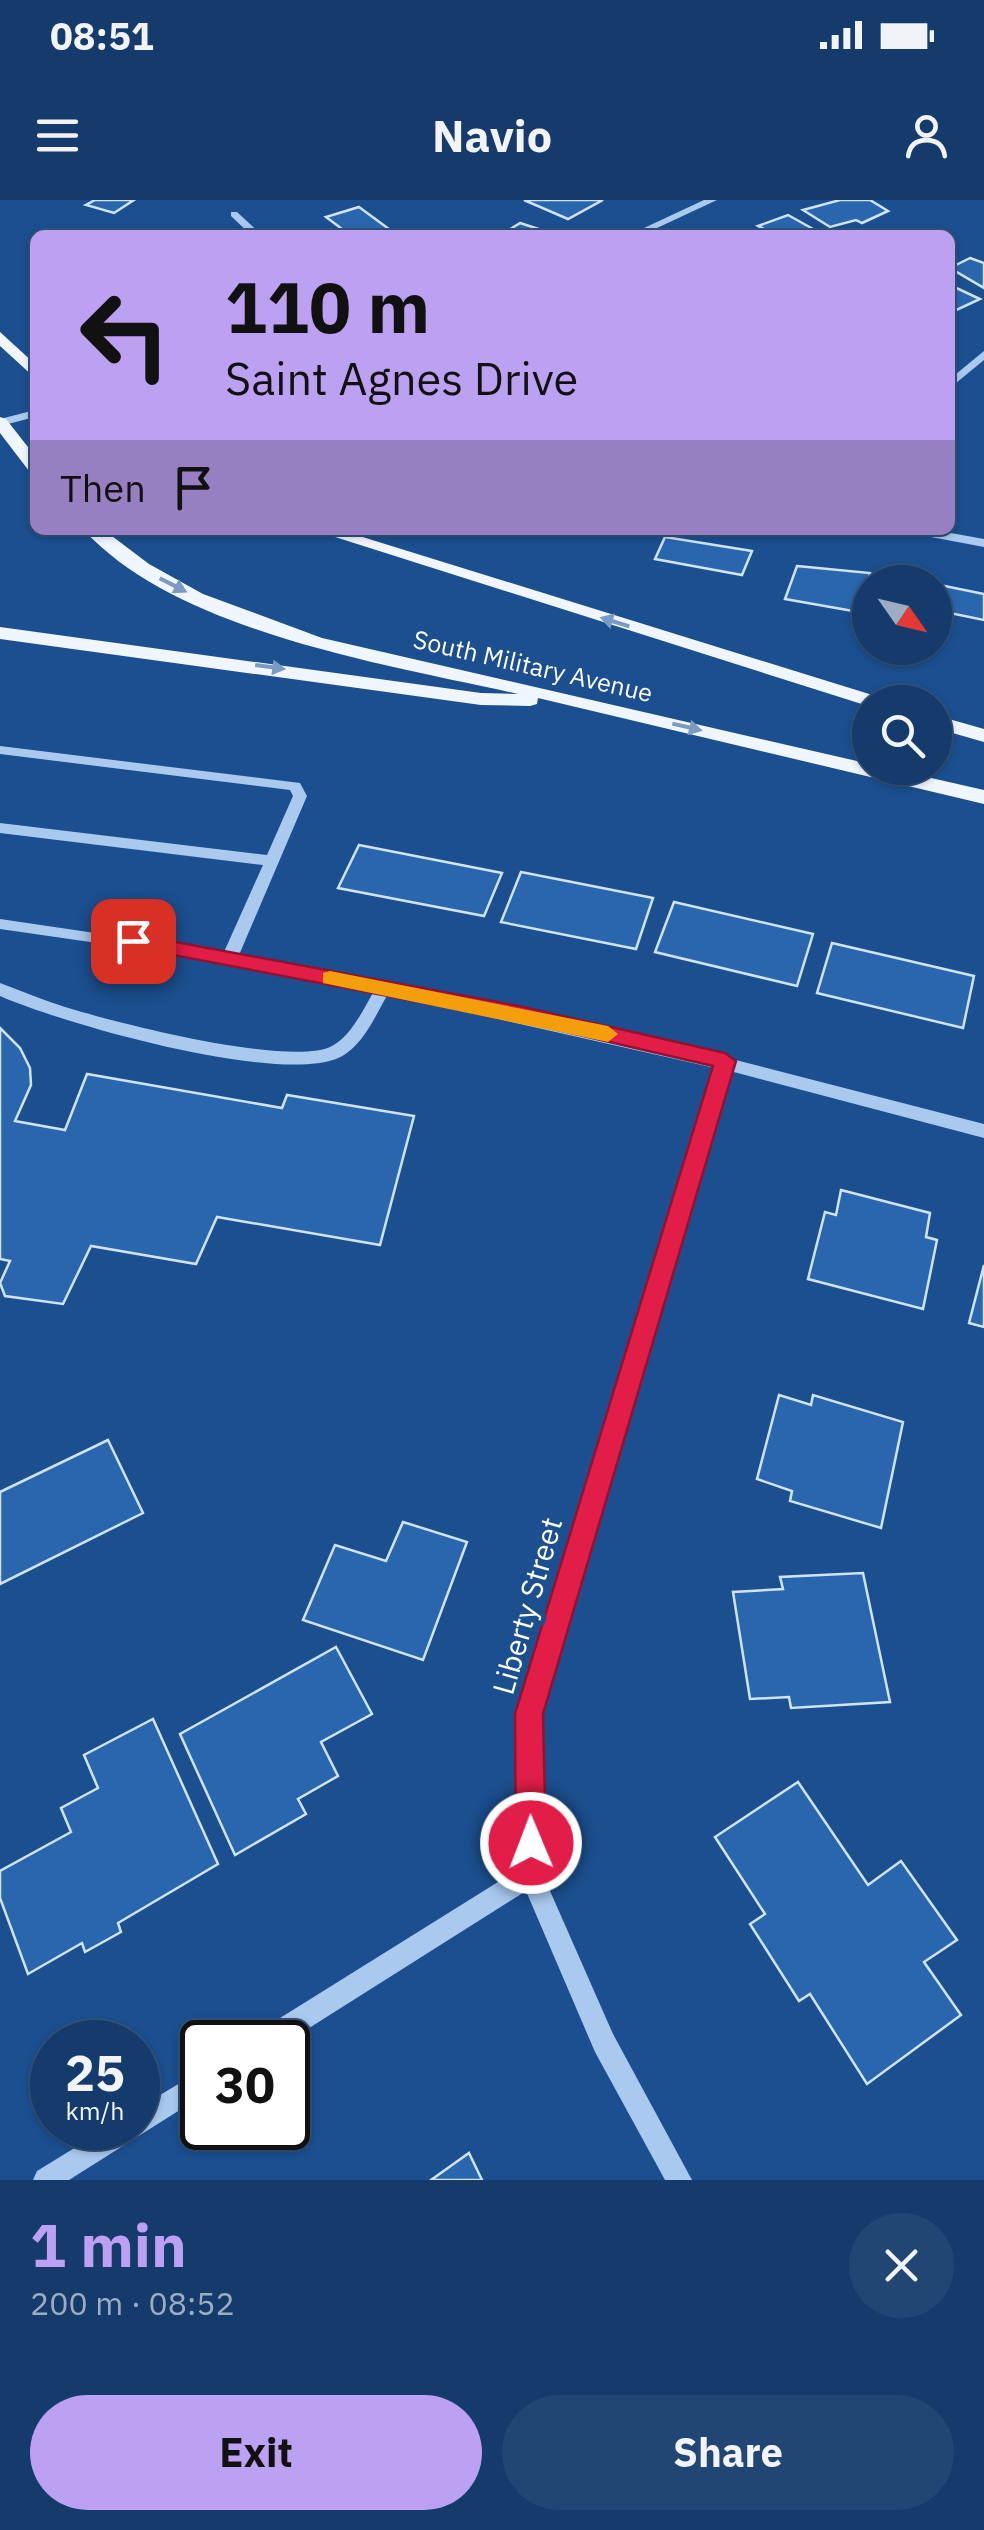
<!DOCTYPE html>
<meta charset="utf-8">
<style>
body{margin:0;font-family:"IBM Plex Sans",sans-serif;background:#214673;color:#f1f3f6;height:100vh;display:flex;flex-direction:column;font-size:38px;white-space:nowrap}
*{box-sizing:border-box;margin:0}
p{font-size:32px;color:#9dadc1}
.icon{flex:none;width:55px;height:55px;fill:none;stroke:currentColor;stroke-width:2;stroke-linecap:round;stroke-linejoin:round}
.map{position:relative;height:1980px;overflow:hidden}
.side{display:flex;flex-direction:column;background:#143b6b;flex:1}
.side>*{flex:none}
.top-card{position:absolute;left:30px;top:30px;width:925px;height:305px;border-radius:15px;box-shadow:0 2px 8px #0004,0 0 0 2px #33557e;background:#bca0f2;color:#111;overflow:hidden}
.needle{width:65px;rotate:124deg}
.tools{position:absolute;left:852px;top:365px;display:grid;gap:20px}
.tools a{display:grid;place-items:center;width:100px;height:100px;border-radius:50%;background:#143b6b;box-shadow:0 2px 8px #0004,0 0 0 2px #33557e;font-size:50px}
.speed{position:absolute;left:30px;top:1820px;display:flex;gap:20px;font-size:50px;font-weight:700;text-align:center}
.speed>*{display:grid;place-content:center;width:130px;height:130px;border-radius:50%;background:#143b6b;box-shadow:0 2px 8px #0004,0 0 0 2px #33557e;line-height:1}
.speed small{font-size:25px;font-weight:400}
.speed .limit{border:5px solid #111;border-radius:15px;background:#fff;color:#111}
.pin{position:absolute;display:grid;place-items:center;width:85px;height:85px;color:#fff;margin:-42px;border-radius:20px;box-shadow:0 5px 15px #0006}
.me{position:absolute;width:110px;margin:-55px;rotate:359deg;stroke-linejoin:round;filter:drop-shadow(0 0 8px #0008)}
.turn{display:flex;align-items:center;gap:35px;height:210px;padding:0 30px;font-size:45px}
.turn .icon{width:130px;height:130px;stroke-width:2.5}
.turn b{display:block;font-size:70px;line-height:85px}
.then{display:flex;align-items:center;height:95px;padding:0 30px;background:#0003;gap:20px;font-size:38px}
.round{display:grid;place-items:center;flex:none;width:105px;height:105px;border-radius:52px;background:#214673}
.overview{display:flex;align-items:center;justify-content:space-between;height:170px;padding:0 30px}
h1{font-size:60px;font-weight:800;line-height:75px;color:#bca0f2}
.action{display:flex;gap:20px;margin-top:auto;padding:20px 30px}
.action a{flex:1;height:115px;border-radius:60px;background:#bca0f2;color:#111;font-size:40px;font-weight:800;line-height:115px;text-align:center}
.action a+a{background:#214673;color:#f1f3f6}
.status{display:flex;justify-content:space-between;align-items:center;height:70px;padding:0 50px;background:#143b6b;direction:ltr}
.status svg{height:28px;fill:currentColor}
header{display:flex;justify-content:space-between;align-items:center;height:130px;padding:0 30px;background:#143b6b;font-size:45px;font-weight:800}
.map>svg:first-child{display:block}
.building{fill:#2a66ad;stroke:#cfe3fa;stroke-width:2.5}
.lines{fill:none;stroke-linecap:round;stroke-linejoin:round}
.minor{fill:#a9c9ee;fill-rule:evenodd}
.major{fill:#f0f6ff;fill-rule:evenodd}
.oneway{fill:#7b9ac1}
.route{fill:#e11d48;stroke:#92132f;stroke-width:2.5}
.slow{fill:#f59e0b}
.labels{text-anchor:middle;stroke-width:10;stroke-linejoin:round;paint-order:stroke}
.far-street-label{font-size:25px;fill:#fff;stroke:#1b4f8f}
.street-label{font-size:30px;fill:#fff;stroke:#1b4f8f}
</style>
<div class="status"><b>08:51</b><svg viewBox="0 0 49 12"><path d="M0 12V9h3v3zM5 12V6h3v6zM10 12V3h3v9zM15 12V0h3v12zM26 1h20v11H26zM47 4h2v5h-2z"/></svg></div>
<header><svg class="icon" aria-label="menu" viewBox="0 0 24 24"><path d="M4 6h16M4 12h16M4 18h16"/></svg>Navio<svg class="icon" aria-label="person" viewBox="0 0 24 24"><circle cx="12" cy="8" r="4"/><path d="M4 21q1-7 8-7t8 7"/></svg></header>
<div class="map">
<svg width="984" height="1980" viewBox="0 0 984 1980">
<rect width="100%" height="100%" fill="#1b4f8f"/>
<!-- building -->
<g class="building">
<path d="M 95,0 L 134,0 L 114,13 L 86,5 Z"/>
<path d="M 524,0 L 603,0 L 568,19 Z"/>
<path d="M 840,0 L 870,0 L 888,11 L 862,23 L 856,20 L 830,27 L 803,10 Z"/>
<path d="M 359,7 L 397,35 L 350,35 L 326,17 Z"/>
<path d="M 788,15 L 822,34 L 742,35 L 762,28 L 758,26 Z"/>
<path d="M 520,23 L 548,32 L 501,35 Z"/>
<path d="M 970,58 L 984,63 L 984,88 L 950,68 Z"/>
<path d="M 950,85 L 980,99 L 950,113 Z"/>
<path d="M 665,337 L 752,351 L 742,375 L 655,359 Z"/>
<path d="M 797,366 L 870,373 L 868,380 L 884,382 L 870,382 L 870,414 L 785,399 Z"/>
<path d="M 935,384 L 984,394 L 984,420 L 935,410 Z"/>
<path d="M 359,645 L 502,673 L 484,716 L 338,688 Z"/>
<path d="M 521,672 L 653,698 L 636,749 L 501,722 Z"/>
<path d="M 674,702 L 813,734 L 797,786 L 655,752 Z"/>
<path d="M 832,743 L 974,776 L 963,828 L 817,793 Z"/>
<path d="M 0,828 L 20,848 L 30,868 L 31,885 L 15,921 L 65,930 L 87,874 L 282,908 L 287,895 L 414,916 L 380,1045 L 217,1017 L 196,1064 L 91,1046 L 63,1104 L 5,1096 L 0,1083 L 10,1061 L 0,1059 Z"/>
<path d="M 841,990 L 930,1013 L 926,1037 L 937,1040 L 923,1109 L 808,1079 L 825,1012 L 836,1015 Z"/>
<path d="M 984,1065 L 984,1127 L 969,1123 Z"/>
<path d="M 779,1195 L 811,1205 L 813,1195 L 903,1222 L 881,1328 L 790,1301 L 792,1291 L 757,1279 Z"/>
<path d="M 108,1240 L 143,1313 L 0,1384 L 0,1292 Z"/>
<path d="M 403,1322 L 467,1342 L 423,1460 L 303,1420 L 335,1345 L 386,1361 Z"/>
<path d="M 863,1373 L 890,1502 L 791,1508 L 789,1497 L 750,1499 L 733,1392 L 783,1389 L 780,1377 Z"/>
<path d="M 336,1447 L 372,1514 L 321,1542 L 338,1576 L 298,1599 L 306,1614 L 235,1655 L 180,1534 Z"/>
<path d="M 153,1519 L 218,1664 L 118,1723 L 121,1732 L 85,1752 L 82,1743 L 28,1774 L 0,1698 L 0,1671 L 71,1632 L 61,1608 L 98,1588 L 84,1555 Z"/>
<path d="M 798,1582 L 868,1685 L 901,1661 L 957,1740 L 924,1762 L 961,1815 L 867,1884 L 810,1794 L 799,1801 L 750,1724 L 765,1714 L 715,1637 Z"/>
<path d="M 469,1953 L 482,1980 L 431,1980 Z"/>
</g>
<g class="lines">
<!-- minor -->
<g class="minor">
<path d="M 704,0 L 717,0 L 642,35 L 629,35 Z"/>
<path d="M 231,12 L 237,12 L 262,35 L 251,35 L 231,16 Z"/>
<path d="M 984,151 L 984,160 L 950,188 L 950,179 Z"/>
<path d="M 35,210 L 35,217 L 0,226 L 0,219 Z"/>
<path d="M 909,330 L 934,330 L 984,339 L 984,347 L 915,334 Z"/>
<path d="M 0,546 L 300,583 L 307,596 L 239,755 L 496,805 L 720,856 L 725,855 L 732,859 L 984,924 L 984,938 L 730,871 L 540,1514 L 543,1675 L 613,1834 L 692,1980 L 665,1980 L 595,1852 L 526,1691 L 287,1842 L 253,1842 L 256,1833 L 519,1669 L 518,1514 L 715,868 L 388,794 C 375,816 362,849 336,859 C 272,883 64,824 0,796 L 0,783 C 22,791 43,800 65,807 C 113,822 291,868 332,846 C 351,836 363,810 374,791 L 125,747 L 0,729 L 0,719 L 224,752 L 263,665 L 0,633 L 0,623 L 267,655 L 293,596 L 290,590 L 0,554 Z"/>
<path d="M 202,1870 L 202,1896 L 69,1980 L 33,1980 L 37,1971 L 107,1928 L 138,1928 L 138,1908 Z"/>
</g>
<!-- major -->
<g class="major">
<path d="M 0,132 L 35,164 L 35,178 L 0,146 Z"/>
<path d="M 0,217 L 6,219 L 35,256 L 35,272 L 29,271 L 0,233 Z"/>
<path d="M 84,330 L 104,330 L 149,364 L 203,394 L 322,438 L 870,564 L 870,568 L 887,568 L 984,590 L 984,604 L 538,498 L 537,504 L 530,506 L 481,505 L 0,439 L 0,427 L 481,493 L 518,494 C 388,465 177,432 84,330 Z"/>
<path d="M 313,330 L 340,330 L 882,498 L 885,502 L 870,502 L 868,506 Z"/>
<path d="M 935,515 L 984,529 L 984,542 L 935,528 Z"/>
</g>
</g>
<!-- one-way arrows -->
<defs><path id="oneway-solid" d="M-6-.8H1V-3.2L6.5 0L1 3.2V.8H-6Z" transform="scale(2.5)"/></defs>
<g class="oneway">
<use href="#oneway-solid" transform="translate(173 385) rotate(27)"/>
<use href="#oneway-solid" transform="translate(615 422) rotate(-163)"/>
<use href="#oneway-solid" transform="translate(270 467) rotate(8)"/>
<use href="#oneway-solid" transform="translate(687 527) rotate(13)"/>
</g>
<!-- route -->
<path class="route" d="M 133,734 L 519,806 L 725,853 L 736,861 L 543,1514 L 546,1643 L 541,1653 L 531,1658 L 521,1653 L 516,1643 L 515,1514 L 713,866 L 519,821 L 126,746 L 123,741 Z"/>
<!-- slow -->
<path class="slow" d="M 330,771 L 608,826 L 618,834 L 608,842 L 323,783 L 323,773 Z"/>
<g class="labels">
<!-- far-street labels -->
<g class="far-street-label">
<text transform="translate(533 466) rotate(13)" y="9">South Military Avenue</text>
</g>
<!-- street labels -->
<g class="street-label">
<text transform="translate(528 1406) rotate(-74)" y="10">Liberty Street</text>
</g>
</g>
</svg>
<div class="tools">
<a><svg class="needle" viewBox="-14 -14 28 28"><path d="M0-13l5 13h-10z" fill="#e53935"/><path d="M0 13l5-13h-10z" fill="#9dadc1"/></svg></a>
<a><svg class="icon" aria-label="search" viewBox="0 0 24 24"><circle cx="10" cy="10" r="6"/><path d="M15 15l6 6"/></svg></a>
</div>
<div class="speed"><div>25<small>km/h</small></div><div class="limit">30</div></div>
<div class="pin" style="left:133px;top:741px;background:#d93025"><svg class="icon" aria-label="arrive" viewBox="0 0 24 24"><path d="M6 21V4h12l-3 4 3 4H6"/></svg></div>
<svg class="me" style="left:531px;top:1643px" viewBox="-20 -20 40 40"><circle r="17" fill="#e11d48" stroke="#fff" stroke-width="3"/><path d="M0-11L8 9 0 5-8 9z" fill="#fff"/></svg>
<div class="top-card">
<div class="turn"><svg class="icon" aria-label="left" viewBox="0 0 24 24"><path d="M17 20v-9H6M10 6l-5 5 5 5"/></svg><div><b>110 m</b>Saint Agnes Drive</div></div>
<div class="then">Then<svg class="icon" aria-label="arrive" viewBox="0 0 24 24"><path d="M6 21V4h12l-3 4 3 4H6"/></svg></div>
</div>
</div>
<section class="side">
<div class="overview"><div><h1>1 min</h1><p>200 m · 08:52</p></div><a class="round"><svg class="icon" aria-label="close" viewBox="0 0 24 24"><path d="M6 6l12 12M18 6L6 18"/></svg></a></div>
<div class="action"><a>Exit</a><a>Share</a></div>
</section>
